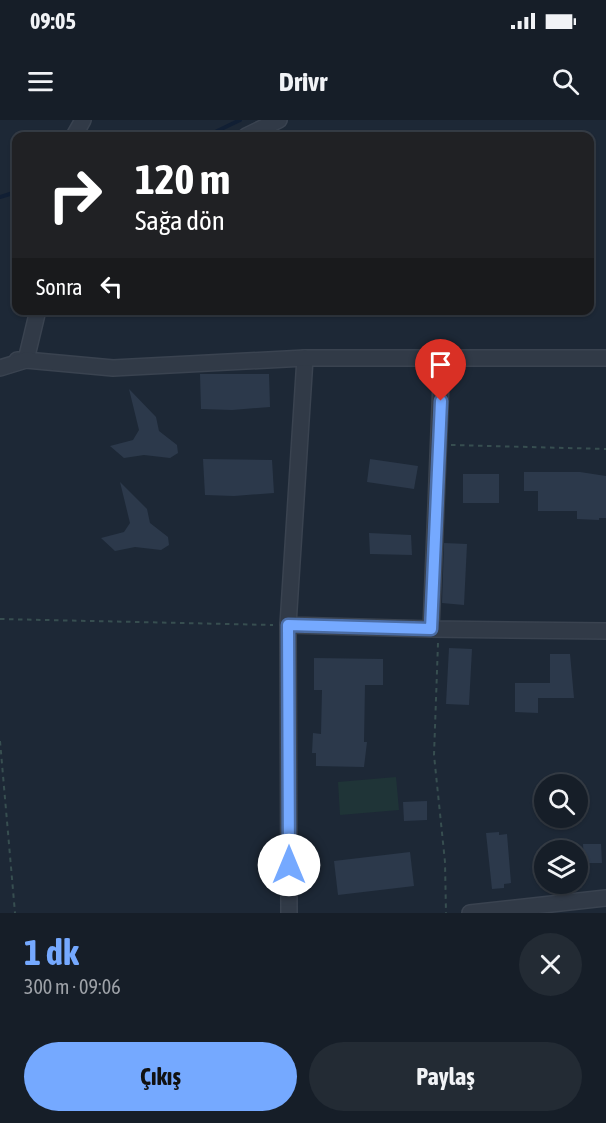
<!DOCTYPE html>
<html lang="tr">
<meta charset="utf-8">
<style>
body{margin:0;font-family:"Asap Condensed",sans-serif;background:#232b34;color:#f1f3f6;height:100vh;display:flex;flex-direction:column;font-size:22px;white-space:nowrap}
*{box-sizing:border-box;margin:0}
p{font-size:20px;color:#9ea2a8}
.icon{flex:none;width:33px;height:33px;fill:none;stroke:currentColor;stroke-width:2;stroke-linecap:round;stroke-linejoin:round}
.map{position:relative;height:793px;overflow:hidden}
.details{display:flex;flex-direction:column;background:#161e28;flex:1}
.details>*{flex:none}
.hud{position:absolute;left:12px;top:12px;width:582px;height:183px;border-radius:12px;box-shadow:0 2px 4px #0004,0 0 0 2px #353c45;background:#202124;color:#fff;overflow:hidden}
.buttons{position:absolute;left:534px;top:654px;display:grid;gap:12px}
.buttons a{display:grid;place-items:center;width:54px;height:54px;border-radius:50%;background:#161e28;box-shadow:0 2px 4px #0004,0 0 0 2px #353c45;font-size:30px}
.pin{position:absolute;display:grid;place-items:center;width:51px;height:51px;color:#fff;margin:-62px -26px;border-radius:50% 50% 50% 0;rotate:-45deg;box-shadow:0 0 6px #0007}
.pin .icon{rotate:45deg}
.me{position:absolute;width:66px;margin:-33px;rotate:0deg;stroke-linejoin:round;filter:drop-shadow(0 0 4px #0008)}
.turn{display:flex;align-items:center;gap:21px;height:126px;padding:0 24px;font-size:27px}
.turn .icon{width:78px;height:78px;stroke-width:2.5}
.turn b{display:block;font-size:42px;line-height:51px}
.then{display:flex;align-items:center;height:57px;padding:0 24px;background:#0003;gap:12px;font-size:22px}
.round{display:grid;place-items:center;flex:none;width:63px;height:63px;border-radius:32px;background:#232b34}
.summary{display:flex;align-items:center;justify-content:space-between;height:102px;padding:0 24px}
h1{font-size:36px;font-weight:700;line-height:45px;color:#75a9ff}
.action{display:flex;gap:12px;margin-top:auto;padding:12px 24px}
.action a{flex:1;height:69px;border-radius:36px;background:#75a9ff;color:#111;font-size:24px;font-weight:700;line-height:69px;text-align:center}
.action a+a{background:#232b34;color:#f1f3f6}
.status{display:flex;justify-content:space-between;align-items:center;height:42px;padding:0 30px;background:#161e28;direction:ltr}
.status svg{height:16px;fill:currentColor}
header{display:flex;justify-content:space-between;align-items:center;height:78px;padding:0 24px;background:#161e28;font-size:27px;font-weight:700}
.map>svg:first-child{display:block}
.green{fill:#1f3437}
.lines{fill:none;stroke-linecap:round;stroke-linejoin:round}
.stream{stroke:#111f34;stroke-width:4}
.building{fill:#2c394b}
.minor-casing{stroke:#3a4350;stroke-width:18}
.path{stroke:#374e50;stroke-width:2;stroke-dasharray:4.5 4.5;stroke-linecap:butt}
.minor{stroke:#313a47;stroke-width:15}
.route-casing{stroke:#4c6ea6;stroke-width:15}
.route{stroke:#75a9ff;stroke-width:10}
</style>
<div class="status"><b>09:05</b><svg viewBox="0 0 49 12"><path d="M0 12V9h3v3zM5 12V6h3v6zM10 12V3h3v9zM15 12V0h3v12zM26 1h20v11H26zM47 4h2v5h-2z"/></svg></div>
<header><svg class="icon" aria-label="menu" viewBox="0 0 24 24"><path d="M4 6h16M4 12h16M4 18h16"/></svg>Drivr<svg class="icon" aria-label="search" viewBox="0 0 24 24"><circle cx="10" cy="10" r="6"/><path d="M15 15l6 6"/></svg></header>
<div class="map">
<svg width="606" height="793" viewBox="0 0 606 793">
<rect width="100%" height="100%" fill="#1d2836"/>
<!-- green -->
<path class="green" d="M 396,657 L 399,690 L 340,695 L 338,662 Z"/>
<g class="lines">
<!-- stream -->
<g class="stream">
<path d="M 207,16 L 240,0"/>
<path d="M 0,77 L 16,72"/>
</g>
</g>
<!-- building -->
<g class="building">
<path d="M 200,254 L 269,254 L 270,287 L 232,290 L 201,289 Z"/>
<path d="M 129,269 L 156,297 L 159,311 L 177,325 L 178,333 L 170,338 L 144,335 L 124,338 L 110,326 L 133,320 L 139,310 Z"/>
<path d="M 203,339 L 272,340 L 274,373 L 234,376 L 205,375 Z"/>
<path d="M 370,339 L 418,346 L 414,369 L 367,362 Z"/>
<path d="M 524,352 L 580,352 L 606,356 L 606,398 L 599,398 L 599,400 L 577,399 L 577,391 L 538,391 L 538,371 L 524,371 Z"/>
<rect x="463" y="354" width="36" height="29"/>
<path d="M 120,362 L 147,389 L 150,403 L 168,417 L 169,425 L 161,430 L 135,427 L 115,431 L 101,418 L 124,412 L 130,403 Z"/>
<path d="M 369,413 L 411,415 L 412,435 L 370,434 Z"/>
<path d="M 444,423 L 467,424 L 464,485 L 442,483 Z"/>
<path d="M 449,528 L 472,529 L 469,585 L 446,584 Z"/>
<path d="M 550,534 L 570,534 L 574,578 L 538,578 L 538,593 L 515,592 L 515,563 L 550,563 Z"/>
<path d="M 314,538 L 383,539 L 383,565 L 365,565 L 364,622 L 367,622 L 364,647 L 316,646 L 316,633 L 312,633 L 313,613 L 321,614 L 322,570 L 314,570 Z"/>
<path d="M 427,681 L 427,700 L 404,701 L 403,682 Z"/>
<path d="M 499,712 L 499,715 L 507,714 L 511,763 L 504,764 L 504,768 L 492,769 L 486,713 Z"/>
<path d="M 583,724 L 601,724 L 602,743 L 584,743 Z"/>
<path d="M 410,732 L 414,766 L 338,775 L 334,741 Z"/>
</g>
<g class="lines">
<!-- minor casing -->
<g class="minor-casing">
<g id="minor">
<path d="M 74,16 L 83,0"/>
<path d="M 246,16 L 279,0"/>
<path d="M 442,237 L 431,509 L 606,511"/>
<path d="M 305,238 L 288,505 L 431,509"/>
<path d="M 17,240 L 26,240 L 38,190"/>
<path d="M 0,248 L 26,240 L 113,248 L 305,238 L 606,238"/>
<path d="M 288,505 L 289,793"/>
<path d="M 470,793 L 606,778"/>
</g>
</g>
<!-- path -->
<g class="path">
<path d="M 451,325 L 606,329"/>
<path d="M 0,499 L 273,505"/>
<path d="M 438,523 L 434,635 L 445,742 L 446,793"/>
<path d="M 0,621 L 15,793"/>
</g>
<!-- minor -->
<use href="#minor" class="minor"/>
</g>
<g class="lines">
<!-- route casing -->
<g class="route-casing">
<path id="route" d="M 289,745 L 288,505 L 431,509 L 441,281"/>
</g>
<!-- route -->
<use href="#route" class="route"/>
</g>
</svg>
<div class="buttons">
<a><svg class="icon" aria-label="search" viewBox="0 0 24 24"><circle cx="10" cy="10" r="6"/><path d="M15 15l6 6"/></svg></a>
<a><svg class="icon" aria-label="layers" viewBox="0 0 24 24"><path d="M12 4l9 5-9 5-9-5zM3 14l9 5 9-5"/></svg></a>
</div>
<div class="pin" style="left:441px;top:281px;background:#d93025"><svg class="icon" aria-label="arrive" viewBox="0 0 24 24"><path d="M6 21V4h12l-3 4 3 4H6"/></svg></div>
<svg class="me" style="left:289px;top:745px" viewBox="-20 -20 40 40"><circle r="19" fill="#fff"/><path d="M0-13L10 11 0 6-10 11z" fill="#75a9ff"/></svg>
<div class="hud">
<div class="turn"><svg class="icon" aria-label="right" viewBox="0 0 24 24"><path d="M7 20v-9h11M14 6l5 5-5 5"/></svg><div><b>120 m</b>Sağa dön</div></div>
<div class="then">Sonra<svg class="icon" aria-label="left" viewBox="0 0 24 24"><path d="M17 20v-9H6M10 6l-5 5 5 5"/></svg></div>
</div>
</div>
<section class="details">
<div class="summary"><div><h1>1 dk</h1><p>300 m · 09:06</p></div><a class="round"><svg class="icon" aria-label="close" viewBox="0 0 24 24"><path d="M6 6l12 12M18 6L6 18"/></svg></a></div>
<div class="action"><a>Çıkış</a><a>Paylaş</a></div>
</section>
